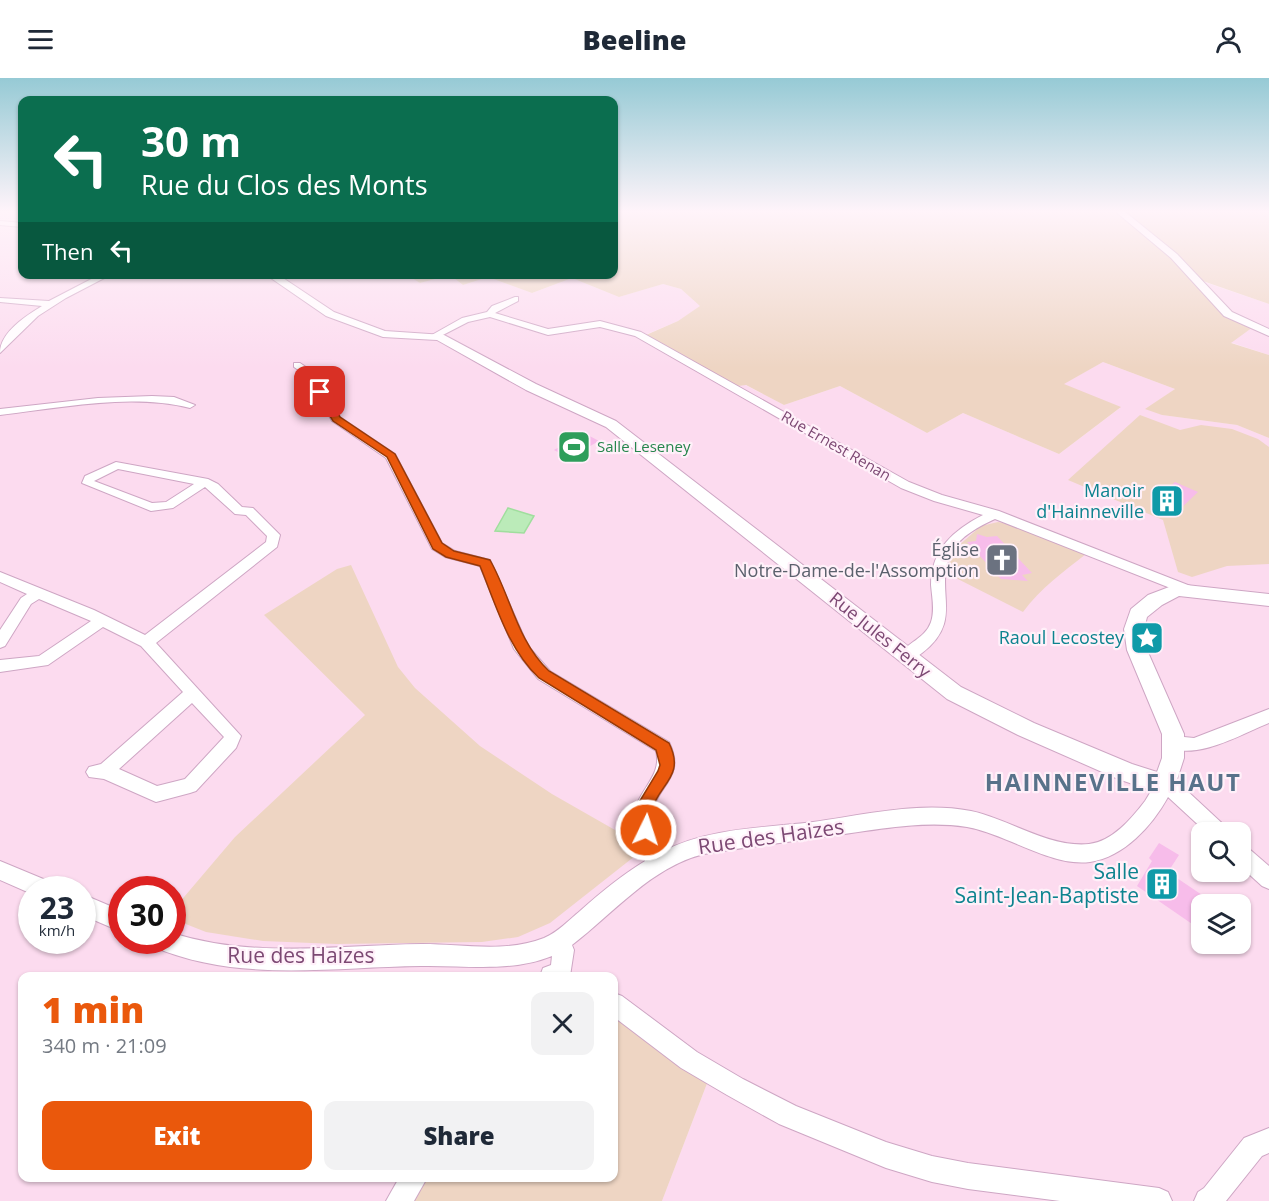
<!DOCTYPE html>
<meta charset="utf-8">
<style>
body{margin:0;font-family:"Open Sans",sans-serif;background:#f2f2f3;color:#1f2937;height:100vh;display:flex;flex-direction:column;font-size:22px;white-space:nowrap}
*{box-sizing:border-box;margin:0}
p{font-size:20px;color:#747a83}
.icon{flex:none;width:33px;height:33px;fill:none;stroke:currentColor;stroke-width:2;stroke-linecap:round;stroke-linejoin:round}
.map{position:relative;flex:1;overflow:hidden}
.panel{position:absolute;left:18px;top:894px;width:600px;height:210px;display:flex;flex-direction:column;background:#fff;border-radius:12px;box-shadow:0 2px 4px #0004}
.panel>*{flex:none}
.hud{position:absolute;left:18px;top:18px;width:600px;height:183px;border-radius:12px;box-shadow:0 2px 4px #0004;background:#0b6e4f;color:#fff;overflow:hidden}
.tools{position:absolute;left:1191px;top:744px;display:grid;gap:12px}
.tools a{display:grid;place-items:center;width:60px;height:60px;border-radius:12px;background:#fff;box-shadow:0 2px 4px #0004;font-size:30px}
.speed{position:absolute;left:18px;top:798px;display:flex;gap:12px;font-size:30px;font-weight:700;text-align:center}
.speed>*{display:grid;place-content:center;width:78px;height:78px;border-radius:50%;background:#fff;box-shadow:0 2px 4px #0004;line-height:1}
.speed small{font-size:15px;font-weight:400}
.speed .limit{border:9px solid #d22;background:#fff;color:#111}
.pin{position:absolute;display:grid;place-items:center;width:51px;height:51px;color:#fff;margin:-26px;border-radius:12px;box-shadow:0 3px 9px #0006}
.me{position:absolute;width:66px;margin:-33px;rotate:4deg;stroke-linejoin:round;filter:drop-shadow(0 0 4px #0008)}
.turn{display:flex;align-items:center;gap:21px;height:126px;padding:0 24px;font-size:27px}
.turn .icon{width:78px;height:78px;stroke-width:2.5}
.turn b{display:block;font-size:42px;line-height:51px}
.then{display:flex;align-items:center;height:57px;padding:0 24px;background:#0003;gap:12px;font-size:22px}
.round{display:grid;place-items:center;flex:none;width:63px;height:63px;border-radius:12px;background:#f2f2f3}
.summary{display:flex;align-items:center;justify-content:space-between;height:102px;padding:0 24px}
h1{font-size:36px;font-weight:800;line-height:45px;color:#ea580c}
.cta{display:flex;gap:12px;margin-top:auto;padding:12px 24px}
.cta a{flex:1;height:69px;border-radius:12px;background:#ea580c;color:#fff;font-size:24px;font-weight:800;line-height:69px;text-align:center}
.cta a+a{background:#f2f2f3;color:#1f2937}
header{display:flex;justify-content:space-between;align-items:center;height:78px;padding:0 24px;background:#fff;font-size:27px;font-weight:800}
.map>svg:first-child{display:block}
.residential{fill:#fcdbef;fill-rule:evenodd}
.green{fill:#eed5c3}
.water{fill:#bbebb9;stroke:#a0de9e;stroke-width:1.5}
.building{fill:#f7bcea}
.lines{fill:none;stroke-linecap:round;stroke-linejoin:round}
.minor-casing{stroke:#cea6c4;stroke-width:2}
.tertiary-casing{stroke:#cea6c4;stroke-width:2}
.minor{fill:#fff;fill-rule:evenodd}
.tertiary{fill:#fff;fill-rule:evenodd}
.route{fill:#ea580c;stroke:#983908;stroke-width:1.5}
.labels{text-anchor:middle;stroke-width:4.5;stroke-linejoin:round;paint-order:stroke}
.far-street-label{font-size:15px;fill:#7c4873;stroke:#fff0f9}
.far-leisure-label{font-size:15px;fill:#27864d;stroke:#fff0f9;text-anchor:start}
.culture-label{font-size:18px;fill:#0d838f;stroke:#fff0f9;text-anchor:end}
.worship-label{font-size:18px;fill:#5b616d;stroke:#fff0f9;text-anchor:end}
.street-label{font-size:18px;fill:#7c4873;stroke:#fff0f9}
.near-street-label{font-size:21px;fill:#7c4873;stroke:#fff0f9}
.near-culture-label{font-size:21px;fill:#0d838f;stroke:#fff0f9;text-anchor:end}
.district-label{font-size:24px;font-weight:bold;letter-spacing:1.5px;fill:#58728a;stroke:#fff0f9}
</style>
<header><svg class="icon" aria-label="menu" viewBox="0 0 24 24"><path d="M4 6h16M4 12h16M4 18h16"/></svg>Beeline<svg class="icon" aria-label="person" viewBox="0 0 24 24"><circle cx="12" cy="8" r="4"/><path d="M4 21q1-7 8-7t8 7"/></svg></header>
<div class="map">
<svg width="1269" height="1123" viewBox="0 0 1269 1123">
<rect width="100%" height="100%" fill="#fee7f5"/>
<!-- residential -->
<g class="residential">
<path d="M 0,133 L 22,133 L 22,196 L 407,196 L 420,205 L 450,197 L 463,207 L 488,199 L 532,215 L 572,200 L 619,219 L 663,206 L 681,211 L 701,228 L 678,243 L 647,256 L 784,327 L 840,308 L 927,355 L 963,335 L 1059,376 L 1120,330 L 1063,306 L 1103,284 L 1175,311 L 1151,328 L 1162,337 L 1237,347 L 1269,360 L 1269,1123 L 662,1123 L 711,995 L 614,926 L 614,898 L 573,898 L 561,893 L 551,898 L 22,898 L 22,1100 L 414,1100 L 399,1123 L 0,1123 ZM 1202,754 L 1240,754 L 1240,794 L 1202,794 ZM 32,812 L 82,812 L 82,862 L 32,862 ZM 122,812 L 172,812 L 172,862 L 122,862 ZM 1202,826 L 1240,826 L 1240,866 L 1202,866 Z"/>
<path d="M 1195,201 L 1269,226 L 1269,277 L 1230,264 L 1252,249 L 1240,243 Z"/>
</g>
<!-- green -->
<g class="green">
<path d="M 614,133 L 1269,133 L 1269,226 L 1197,201 L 1228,236 L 1253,249 L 1231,265 L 1269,277 L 1269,360 L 1237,347 L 1162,337 L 1145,331 L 1175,311 L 1103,284 L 1064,306 L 1121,329 L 1059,376 L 963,335 L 927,355 L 840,308 L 784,327 L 746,307 L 738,308 L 646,257 L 678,243 L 700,228 L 681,211 L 663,206 L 619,219 L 572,200 L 532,215 L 488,199 L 463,207 L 450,197 L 420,205 L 407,197 L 614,196 Z"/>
<path d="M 1140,337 L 1180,352 L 1201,347 L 1232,351 L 1258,361 L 1269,369 L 1269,486 L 1227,488 L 1192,499 L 1178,494 L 1163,442 L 1068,402 Z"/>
<path d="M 998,444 L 1013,447 L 1086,476 C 1063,494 1041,510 1023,534 L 944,494 L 950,475 L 981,448 Z"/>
<path d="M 351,487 L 398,589 L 415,610 L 480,668 L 552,716 L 629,760 L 635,778 L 550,845 L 518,859 L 482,864 L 336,866 L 263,863 L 206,854 L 173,841 L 173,832 L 235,759 L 365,637 L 264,537 L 337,491 Z"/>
<path d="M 614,926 L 711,995 L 662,1123 L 399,1123 L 414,1100 L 614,1100 Z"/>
</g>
<!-- water -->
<path class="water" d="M 508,430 L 534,438 L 524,455 L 495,453 Z"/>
<!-- building -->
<g class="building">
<path d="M 584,355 L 599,363 L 569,380 L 554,372 Z"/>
<path d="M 1175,404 L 1198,414 L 1175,436 L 1151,425 Z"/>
<path d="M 977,456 L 987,459 L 997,458 L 1032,495 L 1022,497 L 1028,503 L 1001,501 L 967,464 L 976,463 Z"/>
<path d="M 1159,765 L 1179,777 L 1168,794 L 1208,821 L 1205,826 L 1202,826 L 1202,833 L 1195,848 L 1137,808 L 1152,783 L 1149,780 Z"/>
</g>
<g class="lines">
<!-- minor casing -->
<g class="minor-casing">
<g id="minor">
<path d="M 0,143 L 22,145 L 22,149 L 0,147 Z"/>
<path d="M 101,196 L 112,196 L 66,220 L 38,238 L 0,275 C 0,254 26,238 42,228 L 0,224 L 0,220 L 49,223 Z"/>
<path d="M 515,219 L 518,219 L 518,223 L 495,235 L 548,251 L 600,243 L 641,254 L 909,404 L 942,417 L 999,433 L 1193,509 L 1195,512 L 1193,515 L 1183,515 L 995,441 C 980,448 960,458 952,474 C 932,512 966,541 922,575 C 915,580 910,585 902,582 L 899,578 C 907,564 925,561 931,544 C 935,532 932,519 931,507 C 931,471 954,452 983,437 L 934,423 L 901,410 L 635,258 L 600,249 L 548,257 L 490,239 L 468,244 L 437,260 L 430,258 L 462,240 L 487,234 L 492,228 Z"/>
<path d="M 294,285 L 300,285 L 313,294 L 340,339 L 395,376 L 442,465 L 455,473 L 490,482 L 528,568 L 550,593 L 669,664 C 687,701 655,707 652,738 C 651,750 657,763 662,774 C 707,750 763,750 813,744 C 864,737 919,723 971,733 C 1009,741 1049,770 1089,766 C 1112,764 1132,740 1145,723 C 1151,714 1155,703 1165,699 L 1183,709 L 1225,748 L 1227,754 L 1206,754 L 1168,719 C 1152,748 1124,779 1090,784 C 1050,789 1007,756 967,749 C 922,742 876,752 831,758 C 789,764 746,769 704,776 C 651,789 614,835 572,867 L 574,872 L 570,898 L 540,898 L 543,890 L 551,887 L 552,878 C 510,895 465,887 421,888 C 331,889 239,905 154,869 L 151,862 L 172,862 L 172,855 C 254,881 338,867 422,866 C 461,866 506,875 544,860 C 558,854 568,843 580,833 C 600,815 622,797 645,783 C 641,769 632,753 634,738 C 636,713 663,699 656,673 L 538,601 L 514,571 L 480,488 L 445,479 L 432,471 L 386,380 L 332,343 L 307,298 L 294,289 Z"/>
<path d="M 152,318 L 174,319 L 195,327 L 190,330 C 129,315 62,330 0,337 L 0,331 L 98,320 Z"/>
<path d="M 116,384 L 208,401 L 218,406 L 242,429 L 253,430 L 280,457 L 277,469 L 156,565 L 241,658 L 236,670 L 196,713 L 190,715 L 156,724 L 104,701 L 89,699 L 86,694 L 89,689 L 101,686 L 183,614 L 141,568 L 103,549 L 48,587 L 0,594 L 0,582 L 39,578 L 91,543 L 39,521 L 31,526 L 5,568 L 0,570 L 0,552 L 21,520 L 27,516 L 0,504 L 0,494 L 94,532 L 145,557 L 266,464 L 267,458 L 246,437 L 235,436 L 205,409 L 173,430 L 151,433 L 82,405 L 85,398 ZM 118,391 L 194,406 L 166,424 L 152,425 L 94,403 ZM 192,625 L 224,659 L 185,701 L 157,708 L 119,691 Z"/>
<path d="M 1269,631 L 1269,645 C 1239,657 1201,681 1168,670 L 1165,665 L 1168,660 L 1174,658 L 1194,660 Z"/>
<path d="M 1240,766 L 1247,769 L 1269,788 L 1269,811 L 1262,808 L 1240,788 Z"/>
<path d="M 0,783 L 53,805 L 56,812 L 32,812 L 32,816 L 0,802 Z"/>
<path d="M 82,816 L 122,833 L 122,854 L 82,837 Z"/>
<path d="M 614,915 L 622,918 L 697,974 L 743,1001 L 796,1028 L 886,1064 L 932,1078 L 968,1085 L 1159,1110 L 1168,1114 L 1172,1123 L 1060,1123 L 968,1111 L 932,1104 L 886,1090 L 779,1046 L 727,1017 L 681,990 L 614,939 Z"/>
<path d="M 1269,1050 L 1269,1075 L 1262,1078 L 1226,1123 L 1194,1123 L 1198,1114 L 1204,1110 L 1244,1060 Z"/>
<path d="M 399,1100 L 427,1100 L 414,1123 L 386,1123 Z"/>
</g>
</g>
<!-- tertiary casing -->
<g class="tertiary-casing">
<g id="tertiary">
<path d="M 1115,133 L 1124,133 L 1177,176 L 1232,234 L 1269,251 L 1269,258 L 1224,238 L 1171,180 Z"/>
<path d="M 265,196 L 277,196 L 334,234 L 385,253 L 444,257 L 536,306 L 616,343 L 961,609 L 1034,645 L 1132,686 L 1157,694 L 1162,680 L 1162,656 L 1127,572 L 1124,551 L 1131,531 L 1148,517 L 1177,506 L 1269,516 L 1269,528 L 1179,518 L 1162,527 L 1147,539 L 1144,551 L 1147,572 L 1184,656 L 1184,680 L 1173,714 L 1165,717 L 1118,701 L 1018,657 L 947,621 L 606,349 L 526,312 L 437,262 L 383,259 L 326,238 Z"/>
</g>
</g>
<!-- minor -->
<use href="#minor" class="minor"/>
<!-- tertiary -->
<use href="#tertiary" class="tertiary"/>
</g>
<!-- sky -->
<linearGradient id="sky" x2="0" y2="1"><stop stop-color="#96cad5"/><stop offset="0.46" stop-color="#fff4fa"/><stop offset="1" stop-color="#fff4fa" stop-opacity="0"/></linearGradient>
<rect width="1269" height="290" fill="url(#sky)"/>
<!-- route -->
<path class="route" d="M 317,312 L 323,312 L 340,339 L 395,376 L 442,465 L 454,473 L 490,482 C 511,519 517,563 549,593 L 669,665 C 686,699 658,706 651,734 C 649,743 656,749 652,757 L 646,759 L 640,757 L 634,739 L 635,731 L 658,693 L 660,687 L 656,672 L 539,600 C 508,571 496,527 480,488 L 446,479 L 433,471 L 387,379 L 333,343 L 315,314 Z"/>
<!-- icons -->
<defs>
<g id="stadium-square" transform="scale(1.725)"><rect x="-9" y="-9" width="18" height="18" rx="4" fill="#2e9e5b" stroke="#fff0f9"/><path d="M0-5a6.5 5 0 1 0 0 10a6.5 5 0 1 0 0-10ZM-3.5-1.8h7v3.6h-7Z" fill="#fff"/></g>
<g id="building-square" transform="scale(1.725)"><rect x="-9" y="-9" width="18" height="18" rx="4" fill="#0f9aa8" stroke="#fff0f9"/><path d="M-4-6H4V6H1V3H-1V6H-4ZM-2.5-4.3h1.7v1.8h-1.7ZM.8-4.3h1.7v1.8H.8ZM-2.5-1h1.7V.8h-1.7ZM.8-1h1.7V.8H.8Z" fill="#fff"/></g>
<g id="church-square" transform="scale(1.725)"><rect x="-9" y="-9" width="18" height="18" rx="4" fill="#6b7280" stroke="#fff0f9"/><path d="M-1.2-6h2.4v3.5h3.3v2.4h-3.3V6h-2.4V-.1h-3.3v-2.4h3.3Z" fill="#fff"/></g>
<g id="sight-square" transform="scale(1.725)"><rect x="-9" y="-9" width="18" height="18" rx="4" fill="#0f9aa8" stroke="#fff0f9"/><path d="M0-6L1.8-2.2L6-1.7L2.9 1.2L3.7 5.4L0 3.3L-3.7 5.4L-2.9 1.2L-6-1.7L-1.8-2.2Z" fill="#fff"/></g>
</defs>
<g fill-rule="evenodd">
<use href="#stadium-square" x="574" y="369"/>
<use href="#building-square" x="1167" y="423"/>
<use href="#church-square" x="1002" y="482"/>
<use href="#sight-square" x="1147" y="560"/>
<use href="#building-square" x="1162" y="806"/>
</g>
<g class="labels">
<!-- far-street labels -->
<g class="far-street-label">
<text transform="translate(836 368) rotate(30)" y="5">Rue Ernest Renan</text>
</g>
<!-- far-leisure labels -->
<g class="far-leisure-label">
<text x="597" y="374">Salle Leseney</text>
</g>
<!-- culture labels -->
<g class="culture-label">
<text x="1144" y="419">Manoir<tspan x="1144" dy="21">d'Hainneville</tspan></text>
<text x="1124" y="566">Raoul Lecostey</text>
</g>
<!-- worship labels -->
<g class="worship-label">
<text x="979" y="478">Église<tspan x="979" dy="21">Notre-Dame-de-l'Assomption</tspan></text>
</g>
<!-- street labels -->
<g class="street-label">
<text transform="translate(880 557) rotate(39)" y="6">Rue Jules Ferry</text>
</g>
<!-- near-street labels -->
<g class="near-street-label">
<text transform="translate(771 759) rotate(-8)" y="7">Rue des Haizes</text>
<text x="301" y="885">Rue des Haizes</text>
</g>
<!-- near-culture labels -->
<g class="near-culture-label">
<text x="1139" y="801">Salle<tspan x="1139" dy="24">Saint-Jean-Baptiste</tspan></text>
</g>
<!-- district labels -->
<g class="district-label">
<text x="1113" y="713">HAINNEVILLE HAUT</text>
</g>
</g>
</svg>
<div class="tools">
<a><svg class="icon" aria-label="search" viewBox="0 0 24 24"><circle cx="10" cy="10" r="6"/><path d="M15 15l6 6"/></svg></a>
<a><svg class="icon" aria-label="layers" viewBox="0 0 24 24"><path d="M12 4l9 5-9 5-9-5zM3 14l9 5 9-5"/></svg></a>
</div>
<div class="speed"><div>23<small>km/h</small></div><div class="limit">30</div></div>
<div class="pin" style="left:320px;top:314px;background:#d93025"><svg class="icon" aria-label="arrive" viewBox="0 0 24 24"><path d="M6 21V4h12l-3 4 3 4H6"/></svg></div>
<svg class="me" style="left:646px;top:752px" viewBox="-20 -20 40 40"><circle r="17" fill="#ea580c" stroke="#fff" stroke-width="3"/><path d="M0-11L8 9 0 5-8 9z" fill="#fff"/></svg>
<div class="hud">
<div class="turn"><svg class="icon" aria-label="left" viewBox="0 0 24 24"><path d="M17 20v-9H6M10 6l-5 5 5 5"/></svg><div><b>30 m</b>Rue du Clos des Monts</div></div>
<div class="then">Then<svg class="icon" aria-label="left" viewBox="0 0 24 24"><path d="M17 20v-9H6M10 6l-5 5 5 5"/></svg></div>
</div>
<section class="panel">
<div class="summary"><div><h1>1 min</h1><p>340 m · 21:09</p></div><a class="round"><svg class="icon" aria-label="close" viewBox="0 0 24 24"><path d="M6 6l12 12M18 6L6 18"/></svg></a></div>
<div class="cta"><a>Exit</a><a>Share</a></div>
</section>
</div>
